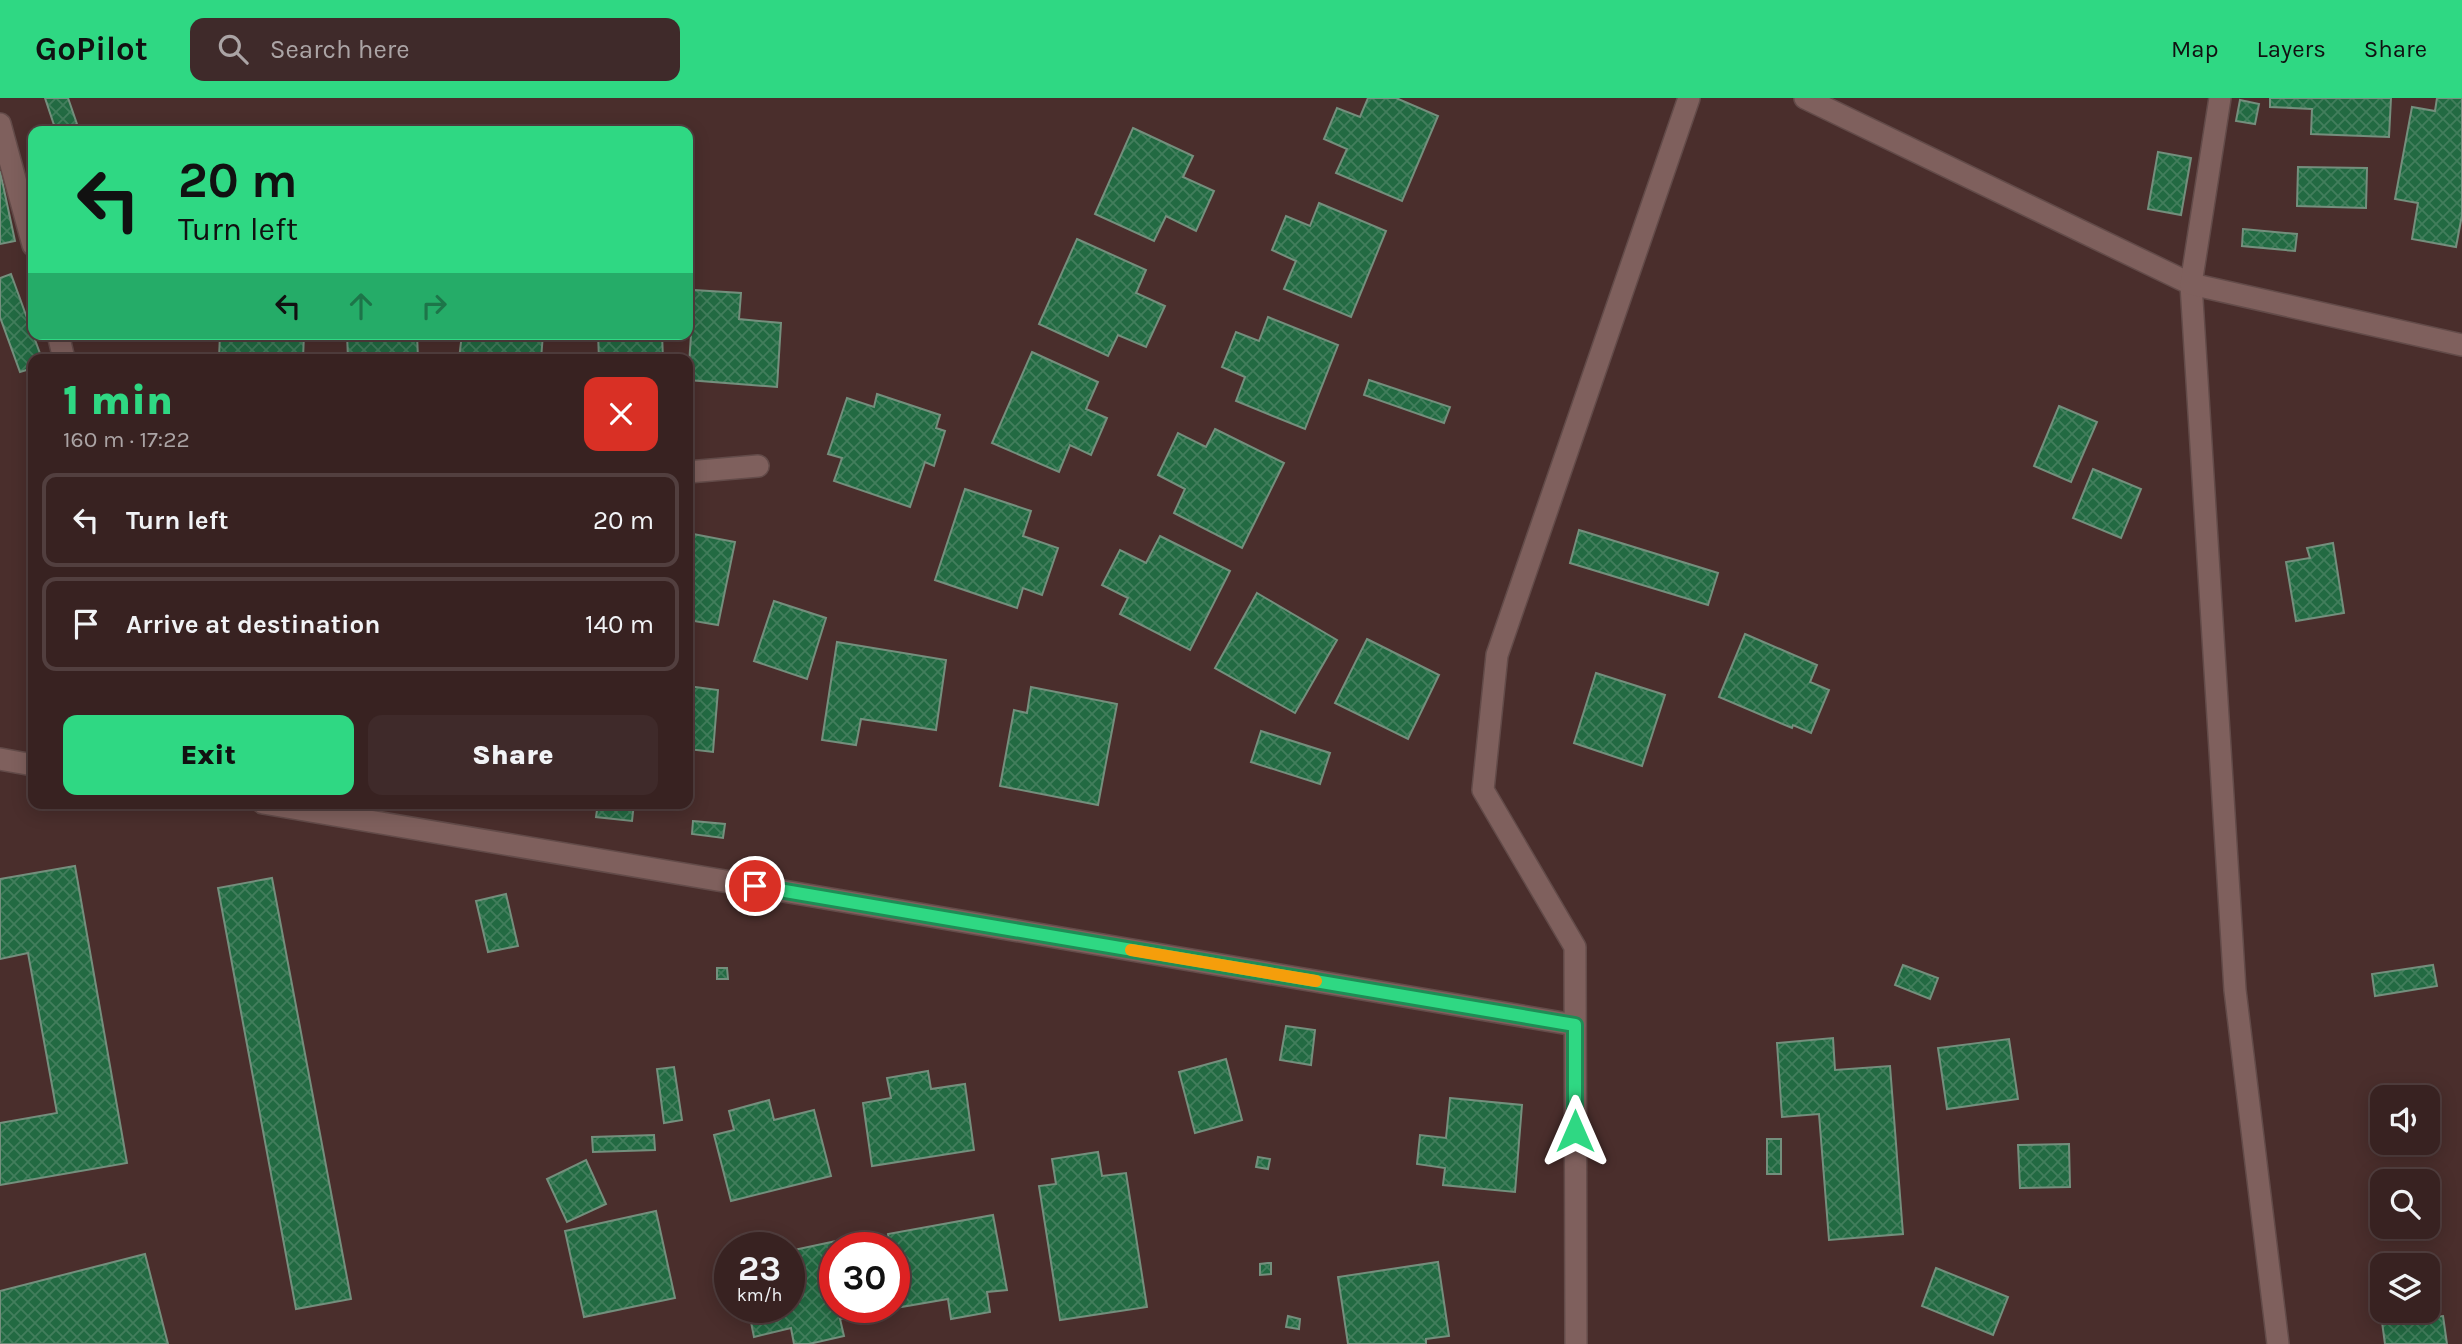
<!DOCTYPE html>
<meta charset="utf-8">
<style>
body{margin:0;font-family:Karla,sans-serif;background:#3f2a2a;color:#f1f3f6;height:100vh;display:flex;flex-direction:column;font-size:26px;white-space:nowrap}
*{box-sizing:border-box;margin:0}
p{font-size:23px;color:#aba4a5}
.icon{flex:none;width:38px;height:38px;fill:none;stroke:currentColor;stroke-width:2;stroke-linecap:round;stroke-linejoin:round}
.map{position:relative;flex:1;overflow:hidden}
.sheet{position:absolute;left:28px;top:256px;width:665px;height:455px;display:flex;flex-direction:column;background:#382221;border-radius:14px;box-shadow:0 4px 18px #0003,0 0 0 2px #523f3f}
.sheet>*{flex:none}
.hud{position:absolute;left:28px;top:28px;width:665px;height:214px;border-radius:14px;box-shadow:0 4px 18px #0003,0 0 0 2px #523f3f;background:#2fd883;color:#111;overflow:hidden}
.fabs{position:absolute;left:2370px;top:987px;display:grid;gap:14px}
.fabs a{display:grid;place-items:center;width:70px;height:70px;border-radius:14px;background:#382221;box-shadow:0 4px 18px #0003,0 0 0 2px #523f3f;font-size:35px}
.speed{position:absolute;left:714px;top:1134px;display:flex;gap:14px;font-size:35px;font-weight:700;text-align:center}
.speed>*{display:grid;place-content:center;width:91px;height:91px;border-radius:50%;background:#382221;box-shadow:0 4px 18px #0003,0 0 0 2px #523f3f;line-height:1}
.speed small{font-size:18px;font-weight:400}
.speed .limit{border:10px solid #d22;background:#fff;color:#111}
.pin{position:absolute;display:grid;place-items:center;width:60px;height:60px;color:#fff;margin:-30px;border:4px solid #fff;border-radius:50%;box-shadow:0 2px 7px #0007}
.me{position:absolute;width:77px;margin:-38px;rotate:0deg;stroke-linejoin:round;filter:drop-shadow(0 0 5px #0008)}
.turn{display:flex;align-items:center;gap:24px;height:147px;padding:0 35px;font-size:32px}
.turn .icon{width:91px;height:91px;stroke-width:2.5}
.turn b{display:block;font-size:49px;line-height:60px}
.lanes{display:flex;align-items:center;height:66px;padding:0 35px;background:#0003;justify-content:center;gap:35px;direction:ltr}
.lanes .off{opacity:.35}
.round{display:grid;place-items:center;flex:none;width:74px;height:74px;border-radius:14px;background:#3f2a2a}
.head{display:flex;align-items:center;justify-content:space-between;height:119px;padding:0 35px}
h1{font-size:42px;font-weight:800;line-height:52px;color:#2fd883}
.action{display:flex;gap:14px;margin-top:auto;padding:14px 35px}
.action a{flex:1;height:80px;border-radius:14px;background:#2fd883;color:#111;font-size:28px;font-weight:800;line-height:80px;text-align:center}
.action a+a{background:#3f2a2a;color:#f1f3f6}
ul{padding:0;list-style:none}
li{display:flex;align-items:center;gap:21px;height:94px;margin:0 14px 10px;padding:0 21px;border:4px solid #523f3f;border-radius:14px}
li div{flex:1}
li b{display:block;font-size:26px}
li em{font-style:normal}
header{display:flex;align-items:center;gap:42px;box-sizing:border-box;height:98px;padding:0 35px;background:#2fd883;color:#111}
header strong{font-size:33px}
nav{display:flex;gap:38px;margin-inline-start:auto;font-size:24px}
.search{width:490px;height:63px;background:#3f2a2a;display:flex;align-items:center;gap:18px;box-sizing:border-box;padding:0 24px;border-radius:14px;color:#aba4a5;font-size:26px}
.map>svg:first-child{display:block}
.building{fill:url(#building-cross-hatch);stroke:#748f7d;stroke-width:2}
.lines{fill:none;stroke-linecap:round;stroke-linejoin:round}
.minor-casing{stroke:#634b49;stroke-width:24}
.minor{stroke:#7f605d;stroke-width:21}
.route-casing{stroke:#1f8c55;stroke-width:18}
.route{stroke:#2fd883;stroke-width:12}
.slow{stroke:#f59e0b;stroke-width:12}
</style>
<header>
<strong>GoPilot</strong>
<div class="search"><svg class="icon" aria-label="search" viewBox="0 0 24 24"><circle cx="10" cy="10" r="6"/><path d="M15 15l6 6"/></svg>Search here</div>
<nav><a>Map</a><a>Layers</a><a>Share</a></nav>
</header>
<div class="map">
<svg width="2462" height="1246" viewBox="0 0 2462 1246">
<defs>
<pattern id="building-cross-hatch" width="8" height="8" patternUnits="userSpaceOnUse" patternTransform="scale(1.75)"><rect width="8" height="8" fill="#226a42"/><path d="M0 0l8 8M0 8l8-8" fill="none" stroke="#427e5c"/></pattern>
</defs>
<rect width="100%" height="100%" fill="#4a2e2c"/>
<!-- building -->
<g class="building">
<path d="M 45,0 L 68,0 L 77,26 L 56,33 Z"/>
<path d="M 1368,0 L 1396,0 L 1438,18 L 1402,103 L 1336,75 L 1347,51 L 1324,41 L 1337,10 L 1360,19 Z"/>
<path d="M 2270,0 L 2391,0 L 2389,39 L 2311,36 L 2312,11 L 2270,9 Z"/>
<path d="M 2437,0 L 2462,0 L 2462,117 L 2456,149 L 2412,141 L 2418,105 L 2395,101 L 2412,9 L 2435,13 Z"/>
<path d="M 2240,2 L 2259,6 L 2255,26 L 2236,23 Z"/>
<path d="M 1133,30 L 1193,58 L 1183,79 L 1214,93 L 1196,133 L 1166,118 L 1154,143 L 1095,116 Z"/>
<path d="M 2158,54 L 2191,60 L 2181,117 L 2148,111 Z"/>
<path d="M 2298,69 L 2367,70 L 2366,110 L 2297,108 Z"/>
<path d="M 0,73 L 15,143 L 0,146 Z"/>
<path d="M 1319,105 L 1386,133 L 1351,219 L 1284,191 L 1296,163 L 1272,152 L 1286,118 L 1310,128 Z"/>
<path d="M 2243,131 L 2297,136 L 2295,153 L 2242,148 Z"/>
<path d="M 1077,141 L 1146,172 L 1136,195 L 1165,208 L 1146,249 L 1118,237 L 1108,258 L 1039,226 Z"/>
<path d="M 11,176 L 42,261 L 33,261 L 33,270 L 20,274 L 0,219 L 0,180 Z"/>
<path d="M 694,192 L 741,195 L 739,221 L 781,225 L 777,289 L 688,282 Z"/>
<path d="M 1268,219 L 1338,247 L 1305,331 L 1236,303 L 1245,279 L 1222,269 L 1236,234 L 1259,243 Z"/>
<path d="M 220,236 L 304,236 L 303,261 L 219,261 Z"/>
<path d="M 347,236 L 417,236 L 418,261 L 348,261 Z"/>
<path d="M 462,236 L 543,236 L 541,261 L 459,261 Z"/>
<path d="M 598,236 L 662,236 L 663,261 L 599,261 Z"/>
<path d="M 1032,254 L 1098,284 L 1086,311 L 1107,320 L 1091,357 L 1070,347 L 1059,374 L 992,345 Z"/>
<path d="M 1369,282 L 1450,309 L 1444,325 L 1364,297 Z"/>
<path d="M 877,296 L 940,317 L 936,330 L 945,333 L 934,368 L 925,364 L 910,409 L 834,383 L 842,360 L 828,356 L 847,300 L 874,309 Z"/>
<path d="M 2059,308 L 2097,324 L 2071,384 L 2034,368 Z"/>
<path d="M 1215,331 L 1284,365 L 1242,450 L 1174,415 L 1185,391 L 1158,377 L 1178,335 L 1206,349 Z"/>
<path d="M 2093,371 L 2141,391 L 2121,440 L 2073,420 Z"/>
<path d="M 965,391 L 1031,413 L 1023,438 L 1058,450 L 1042,497 L 1023,490 L 1017,510 L 935,482 Z"/>
<path d="M 1579,432 L 1718,475 L 1708,507 L 1570,465 Z"/>
<path d="M 688,435 L 735,444 L 718,527 L 688,522 Z"/>
<path d="M 1160,438 L 1230,473 L 1190,552 L 1120,516 L 1128,500 L 1102,487 L 1120,452 L 1146,465 Z"/>
<path d="M 2333,445 L 2344,515 L 2296,523 L 2286,464 L 2310,460 L 2307,450 Z"/>
<path d="M 1257,495 L 1337,542 L 1295,615 L 1215,570 Z"/>
<path d="M 774,503 L 826,520 L 807,581 L 754,563 Z"/>
<path d="M 1745,536 L 1817,567 L 1810,584 L 1829,592 L 1811,635 L 1793,627 L 1792,630 L 1719,599 Z"/>
<path d="M 1367,541 L 1439,577 L 1408,641 L 1335,605 Z"/>
<path d="M 837,544 L 946,562 L 936,632 L 861,621 L 856,647 L 822,642 Z"/>
<path d="M 1596,575 L 1665,597 L 1642,668 L 1574,645 Z"/>
<path d="M 688,588 L 718,592 L 713,654 L 688,651 L 688,655 Z"/>
<path d="M 1031,589 L 1117,606 L 1098,707 L 1000,688 L 1014,612 L 1027,615 Z"/>
<path d="M 1261,633 L 1330,655 L 1320,686 L 1251,664 Z"/>
<path d="M 598,705 L 634,705 L 632,723 L 596,719 Z"/>
<path d="M 693,723 L 725,726 L 723,740 L 692,736 Z"/>
<path d="M 75,768 L 127,1065 L 0,1087 L 0,1025 L 57,1015 L 28,855 L 0,861 L 0,781 Z"/>
<path d="M 272,780 L 351,1201 L 296,1211 L 218,790 Z"/>
<path d="M 506,796 L 518,848 L 488,854 L 476,803 Z"/>
<path d="M 1903,867 L 1938,880 L 1930,901 L 1895,887 Z"/>
<path d="M 2433,867 L 2437,888 L 2375,898 L 2372,876 Z"/>
<path d="M 717,870 L 727,870 L 728,881 L 717,881 Z"/>
<path d="M 1286,928 L 1315,932 L 1311,967 L 1280,962 Z"/>
<path d="M 1833,940 L 1835,972 L 1890,968 L 1903,1136 L 1829,1142 L 1819,1016 L 1782,1019 L 1777,945 Z"/>
<path d="M 2009,941 L 2018,1001 L 1947,1011 L 1938,950 Z"/>
<path d="M 1226,961 L 1242,1022 L 1195,1035 L 1179,974 Z"/>
<path d="M 674,969 L 682,1022 L 664,1025 L 657,971 Z"/>
<path d="M 928,973 L 931,991 L 965,986 L 974,1052 L 872,1068 L 863,1005 L 891,1000 L 887,980 Z"/>
<path d="M 1450,1000 L 1522,1007 L 1515,1094 L 1443,1087 L 1445,1070 L 1417,1066 L 1420,1037 L 1446,1040 Z"/>
<path d="M 769,1002 L 774,1022 L 814,1012 L 831,1078 L 731,1103 L 714,1037 L 734,1032 L 729,1013 Z"/>
<path d="M 654,1037 L 655,1052 L 593,1054 L 592,1039 Z"/>
<rect x="1767" y="1041" width="14" height="35"/>
<path d="M 2069,1046 L 2070,1089 L 2020,1090 L 2018,1047 Z"/>
<path d="M 1098,1054 L 1102,1078 L 1126,1075 L 1147,1209 L 1060,1222 L 1039,1088 L 1056,1086 L 1052,1061 Z"/>
<path d="M 1258,1059 L 1270,1061 L 1268,1071 L 1256,1069 Z"/>
<path d="M 586,1062 L 606,1106 L 567,1124 L 547,1081 Z"/>
<path d="M 656,1113 L 675,1200 L 584,1219 L 565,1133 Z"/>
<path d="M 993,1117 L 1007,1192 L 987,1194 L 990,1214 L 951,1221 L 948,1201 L 901,1209 L 894,1171 L 894,1150 L 890,1150 L 888,1136 Z"/>
<path d="M 841,1142 L 843,1150 L 835,1150 L 835,1209 L 856,1209 L 857,1217 L 840,1221 L 844,1238 L 809,1246 L 794,1246 L 791,1230 L 754,1239 L 748,1209 L 789,1209 L 789,1153 Z"/>
<path d="M 145,1156 L 168,1246 L 0,1246 L 0,1193 Z"/>
<path d="M 1438,1164 L 1449,1238 L 1426,1241 L 1426,1246 L 1348,1246 L 1338,1179 Z"/>
<path d="M 1268,1165 L 1271,1165 L 1271,1176 L 1260,1177 L 1260,1166 Z"/>
<path d="M 1936,1170 L 2008,1199 L 1993,1237 L 1922,1208 Z"/>
<path d="M 1288,1218 L 1300,1221 L 1299,1231 L 1286,1229 Z"/>
<path d="M 2443,1218 L 2447,1246 L 2385,1246 L 2382,1224 Z"/>
</g>
<g class="lines">
<!-- minor casing -->
<g class="minor-casing">
<g id="minor">
<path d="M 1805,0 L 2191,186 L 2235,892 L 2278,1246"/>
<path d="M 2220,0 L 2191,186 L 2462,247"/>
<path d="M 0,26 L 33,147"/>
<path d="M 58,236 L 64,261"/>
<path d="M 688,374 L 758,368"/>
<path d="M 0,661 L 33,667"/>
<path d="M 263,705 L 1575,927"/>
<path d="M 1576,1246 L 1575,849 L 1483,692 L 1497,557 L 1689,0"/>
</g>
</g>
<!-- minor -->
<use href="#minor" class="minor"/>
</g>
<g class="lines">
<!-- route casing -->
<g class="route-casing">
<path id="route" d="M 755,788 L 1575,927 L 1575,1033"/>
</g>
<!-- route -->
<use href="#route" class="route"/>
<!-- slow -->
<path class="slow" d="M 1131,852 L 1316,883"/>
</g>
</svg>
<div class="fabs">
<a><svg class="icon" aria-label="sound" viewBox="0 0 24 24"><path d="M4 9h4l5-4v14l-5-4H4zM17 9q2 3 0 6"/></svg></a>
<a><svg class="icon" aria-label="search" viewBox="0 0 24 24"><circle cx="10" cy="10" r="6"/><path d="M15 15l6 6"/></svg></a>
<a><svg class="icon" aria-label="layers" viewBox="0 0 24 24"><path d="M12 4l9 5-9 5-9-5zM3 14l9 5 9-5"/></svg></a>
</div>
<div class="speed"><div>23<small>km/h</small></div><div class="limit">30</div></div>
<div class="pin" style="left:755px;top:788px;background:#d93025"><svg class="icon" aria-label="arrive" viewBox="0 0 24 24"><path d="M6 21V4h12l-3 4 3 4H6"/></svg></div>
<svg class="me" style="left:1575px;top:1033px" viewBox="-20 -20 40 40"><path d="M0-17L14 15 0 8-14 15z" fill="#2fd883" stroke="#fff" stroke-width="4"/></svg>
<div class="hud">
<div class="turn"><svg class="icon" aria-label="left" viewBox="0 0 24 24"><path d="M17 20v-9H6M10 6l-5 5 5 5"/></svg><div><b>20 m</b>Turn left</div></div>
<div class="lanes"><svg class="icon" aria-label="left" viewBox="0 0 24 24"><path d="M17 20v-9H6M10 6l-5 5 5 5"/></svg><svg class="icon off" aria-label="ahead" viewBox="0 0 24 24"><path d="M12 20V5M6 11l6-6 6 6"/></svg><svg class="icon off" aria-label="right" viewBox="0 0 24 24"><path d="M7 20v-9h11M14 6l5 5-5 5"/></svg></div>
</div>
<section class="sheet">
<div class="head"><div><h1>1 min</h1><p>160 m · 17:22</p></div><a class="round" style="background:#d93025;color:#fff"><svg class="icon" aria-label="close" viewBox="0 0 24 24"><path d="M6 6l12 12M18 6L6 18"/></svg></a></div>
<ul>
<li><svg class="icon" aria-label="left" viewBox="0 0 24 24"><path d="M17 20v-9H6M10 6l-5 5 5 5"/></svg><div><b>Turn left</b></div><em>20 m</em></li>
<li><svg class="icon" aria-label="arrive" viewBox="0 0 24 24"><path d="M6 21V4h12l-3 4 3 4H6"/></svg><div><b>Arrive at destination</b></div><em>140 m</em></li>
</ul>
<div class="action"><a>Exit</a><a>Share</a></div>
</section>
</div>
